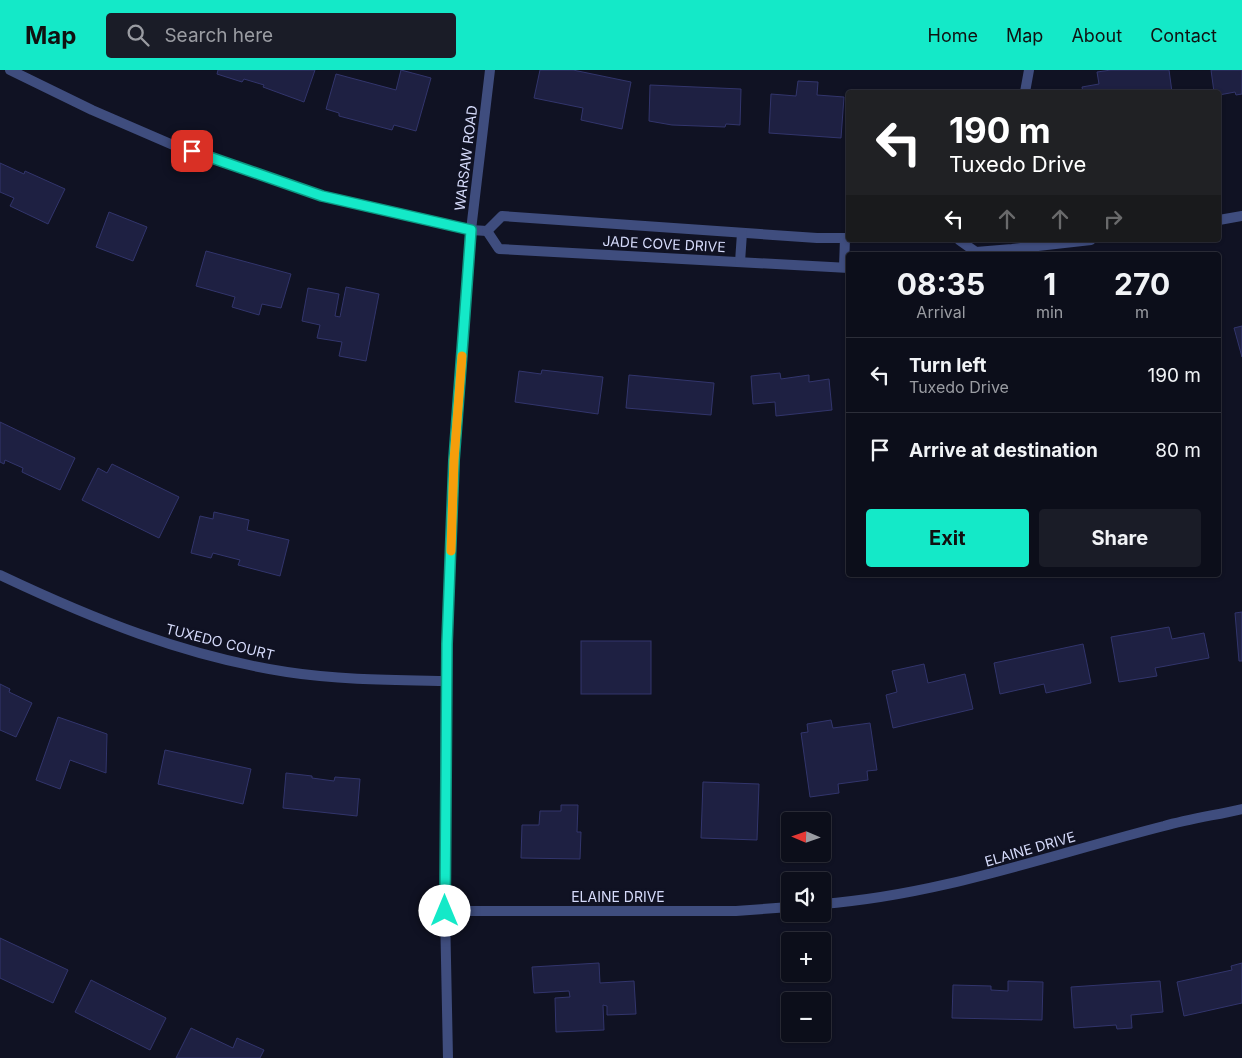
<!DOCTYPE html>
<meta charset="utf-8">
<style>
body{margin:0;font-family:Inter,sans-serif;background:#1a1c27;color:#f1f3f6;height:100vh;display:flex;flex-direction:column;font-size:19px;white-space:nowrap}
*{box-sizing:border-box;margin:0}
p{font-size:16px;color:#9a9ca2}
.icon{flex:none;width:28px;height:28px;fill:none;stroke:currentColor;stroke-width:2;stroke-linecap:round;stroke-linejoin:round}
.map{position:relative;flex:1;overflow:hidden}
.details{position:absolute;left:846px;top:182px;width:375px;height:325px;display:flex;flex-direction:column;background:#0c0e1a;border-radius:5px;box-shadow:0 1px 4px #0004,0 0 0 1px #2c2e39}
.details>*{flex:none}
.top-card{position:absolute;left:846px;top:20px;width:375px;height:152px;border-radius:5px;box-shadow:0 1px 4px #0004,0 0 0 1px #2c2e39;background:#202124;color:#fff;overflow:hidden}
.needle{width:32px;rotate:272deg}
.fabs{position:absolute;left:781px;top:742px;display:grid;gap:10px}
.fabs a{display:grid;place-items:center;width:50px;height:50px;border-radius:5px;background:#0c0e1a;box-shadow:0 1px 4px #0004,0 0 0 1px #2c2e39;font-size:25px}
.pin{position:absolute;display:grid;place-items:center;width:42px;height:42px;color:#fff;margin:-21px;border-radius:10px;box-shadow:0 2px 8px #0006}
.me{position:absolute;width:55px;margin:-28px;rotate:0deg;stroke-linejoin:round;filter:drop-shadow(0 0 4px #0008)}
.turn{display:flex;align-items:center;gap:18px;height:105px;padding:0 20px;font-size:22px}
.turn .icon{width:65px;height:65px;stroke-width:2.5}
.turn b{display:block;font-size:35px;line-height:42px}
.lanes{display:flex;align-items:center;height:48px;padding:0 20px;background:#0003;justify-content:center;gap:25px;direction:ltr}
.lanes .off{opacity:.35}
.eta{display:flex;justify-content:space-evenly;align-items:center;height:85px;text-align:center}
.eta b{font-size:30px;font-weight:700;line-height:35px}
.cta{display:flex;gap:10px;margin-top:auto;padding:10px 20px}
.cta a{flex:1;height:58px;border-radius:5px;background:#14e9c8;color:#111;font-size:20px;font-weight:700;line-height:58px;text-align:center}
.cta a+a{background:#1a1c27;color:#f1f3f6}
ul{padding:0;list-style:none}
li{display:flex;align-items:center;gap:15px;height:75px;padding:0 20px;border-top:1px solid #2c2e39}
li div{flex:1}
li b{display:block;font-size:19px}
li em{font-style:normal}
header{display:flex;align-items:center;gap:30px;box-sizing:border-box;height:70px;padding:0 25px;background:#14e9c8;color:#111}
header strong{font-size:24px}
nav{display:flex;gap:28px;margin-inline-start:auto;font-size:18px}
.search{width:350px;height:45px;background:#1a1c27;display:flex;align-items:center;gap:12px;box-sizing:border-box;padding:0 18px;border-radius:5px;color:#9a9ca2;font-size:19px}
.map>svg:first-child{display:block}
.building{fill:#1e2042;stroke:#32356c}
.lines{fill:none;stroke-linecap:round;stroke-linejoin:round}
.minor{stroke:#3f4d7e;stroke-width:10}
.tertiary{stroke:#3f4d7e;stroke-width:10}
.route-casing{stroke:#0d9782;stroke-width:12}
.route{stroke:#14e9c8;stroke-width:9}
.slow{stroke:#f59e0b;stroke-width:9}
.labels{text-anchor:middle;stroke-width:5;stroke-linejoin:round;paint-order:stroke}
.street-label{font-size:14px;fill:#d6dbfb;stroke:#101223}
</style>
<header>
<strong>Map</strong>
<div class="search"><svg class="icon" aria-label="search" viewBox="0 0 24 24"><circle cx="10" cy="10" r="6"/><path d="M15 15l6 6"/></svg>Search here</div>
<nav><a>Home</a><a>Map</a><a>About</a><a>Contact</a></nav>
</header>
<div class="map">
<svg width="1242" height="988" viewBox="0 0 1242 988">
<rect width="100%" height="100%" fill="#101223"/>
<!-- building -->
<g class="building">
<path d="M 218,0 L 315,0 L 304,32 L 263,17 L 264,15 L 244,9 L 242,12 L 217,4 Z"/>
<path d="M 401,0 L 431,8 L 416,61 L 394,55 L 392,60 L 339,46 L 339,43 L 326,39 L 336,4 L 396,20 Z"/>
<path d="M 540,0 L 573,0 L 631,12 L 622,59 L 581,50 L 583,38 L 534,28 Z"/>
<path d="M 1111,0 L 1169,0 L 1172,22 L 1083,22 L 1082,17 L 1099,14 L 1097,2 Z"/>
<path d="M 1211,0 L 1242,0 L 1242,24 L 1236,25 L 1235,22 L 1219,25 L 1219,22 L 1214,22 Z"/>
<path d="M 798,11 L 818,12 L 817,25 L 844,27 L 841,68 L 769,63 L 771,24 L 796,26 Z"/>
<path d="M 650,15 L 741,19 L 740,55 L 726,54 L 725,57 L 672,55 L 649,51 Z"/>
<path d="M 0,93 L 24,104 L 25,101 L 65,119 L 48,154 L 10,136 L 14,128 L 0,122 Z"/>
<path d="M 109,142 L 147,157 L 133,191 L 96,177 Z"/>
<path d="M 206,181 L 291,204 L 281,238 L 262,234 L 259,245 L 232,237 L 235,227 L 196,216 Z"/>
<path d="M 346,217 L 379,224 L 366,291 L 339,286 L 342,272 L 317,268 L 320,255 L 302,251 L 308,218 L 339,224 L 335,246 L 340,247 Z"/>
<path d="M 1242,256 L 1242,287 L 1234,258 Z"/>
<path d="M 542,300 L 603,307 L 598,344 L 515,332 L 519,301 L 541,304 Z"/>
<path d="M 780,303 L 781,309 L 809,305 L 809,312 L 829,309 L 832,340 L 776,346 L 775,332 L 753,334 L 751,306 Z"/>
<path d="M 629,305 L 714,313 L 711,345 L 626,338 Z"/>
<path d="M 0,352 L 75,388 L 60,420 L 22,402 L 23,398 L 5,390 L 4,394 L 0,392 Z"/>
<path d="M 112,394 L 179,427 L 159,468 L 82,430 L 98,398 L 107,403 Z"/>
<path d="M 214,442 L 249,450 L 247,460 L 289,470 L 280,506 L 238,495 L 240,490 L 213,483 L 211,488 L 191,483 L 200,446 L 213,449 Z"/>
<path d="M 1242,542 L 1242,591 L 1239,591 L 1235,543 Z"/>
<path d="M 1169,557 L 1172,569 L 1204,563 L 1209,588 L 1155,598 L 1157,606 L 1119,612 L 1111,567 Z"/>
<rect x="581" y="571" width="70" height="53"/>
<path d="M 1083,574 L 1091,613 L 1046,623 L 1044,614 L 1000,624 L 994,593 Z"/>
<path d="M 924,594 L 928,613 L 965,604 L 973,639 L 893,658 L 886,625 L 897,622 L 892,601 Z"/>
<path d="M 0,614 L 10,619 L 9,622 L 32,633 L 16,667 L 0,660 Z"/>
<path d="M 58,647 L 107,664 L 106,703 L 70,690 L 60,719 L 36,710 Z"/>
<path d="M 831,650 L 833,658 L 870,653 L 877,700 L 867,701 L 868,710 L 838,714 L 839,723 L 810,727 L 801,663 L 808,662 L 807,654 Z"/>
<path d="M 165,680 L 251,699 L 243,734 L 158,714 Z"/>
<path d="M 286,703 L 312,706 L 312,708 L 334,711 L 335,707 L 360,709 L 357,746 L 283,738 Z"/>
<path d="M 703,712 L 759,714 L 757,770 L 701,768 Z"/>
<path d="M 561,735 L 578,735 L 577,762 L 581,762 L 580,789 L 521,788 L 522,755 L 539,755 L 540,741 L 561,741 Z"/>
<path d="M 0,868 L 68,900 L 53,933 L 0,908 Z"/>
<path d="M 599,893 L 600,913 L 634,911 L 636,944 L 607,945 L 607,936 L 603,935 L 604,960 L 556,962 L 555,928 L 570,927 L 569,921 L 534,923 L 532,897 Z"/>
<path d="M 1242,893 L 1242,933 L 1184,946 L 1177,912 L 1232,900 L 1231,896 Z"/>
<path d="M 91,910 L 166,948 L 150,980 L 75,942 Z"/>
<path d="M 1008,911 L 1043,912 L 1042,950 L 952,948 L 953,915 L 991,916 L 991,920 L 1008,921 Z"/>
<path d="M 1160,911 L 1163,942 L 1131,945 L 1132,958 L 1117,959 L 1116,955 L 1074,958 L 1071,917 Z"/>
<path d="M 191,958 L 233,978 L 237,968 L 264,980 L 260,988 L 176,988 Z"/>
</g>
<g class="lines">
<!-- minor -->
<g class="minor">
<path d="M 10,0 L 92,40 L 173,75 L 322,126 L 471,160 L 487,161"/>
<path d="M 1025,22 L 1029,0"/>
<path d="M 1219,150 L 1242,146"/>
<path d="M 487,161 L 499,179 L 849,198"/>
<path d="M 487,161 L 502,146 L 817,168 L 849,168"/>
<path d="M 959,170 L 976,182"/>
<path d="M 971,185 L 976,182 L 1012,179 L 1091,170"/>
<path d="M 740,192 L 742,163"/>
<path d="M 844,197 L 845,168"/>
<path d="M 0,505 C 93,549 184,586 287,602 C 339,610 392,610 446,611"/>
<path d="M 822,834 C 940,825 1050,785 1164,756 C 1189,749 1216,745 1242,739"/>
<path d="M 445,841 L 736,841 L 790,837"/>
</g>
<!-- tertiary -->
<path class="tertiary" d="M 448,988 L 445,841 L 446,611 L 454,390 L 471,160 L 490,0"/>
</g>
<g class="lines">
<!-- route casing -->
<g class="route-casing">
<path id="route" d="M 192,81 L 322,126 L 471,160 L 454,390 L 447,574 L 445,841"/>
</g>
<!-- route -->
<use href="#route" class="route"/>
<!-- slow -->
<path class="slow" d="M 451,481 L 454,390 L 462,286"/>
</g>
<g class="labels">
<!-- street labels -->
<g class="street-label">
<text transform="translate(466 88) rotate(-83)" y="5">WARSAW ROAD</text>
<text transform="translate(664 174) rotate(3)" y="5">JADE COVE DRIVE</text>
<text transform="translate(220 572) rotate(14)" y="5">TUXEDO COURT</text>
<text transform="translate(1030 779) rotate(-16)" y="5">ELAINE DRIVE</text>
<text x="618" y="832">ELAINE DRIVE</text>
</g>
</g>
</svg>
<div class="fabs">
<a><svg class="needle" viewBox="-14 -14 28 28"><path d="M0-13l5 13h-10z" fill="#e53935"/><path d="M0 13l5-13h-10z" fill="#9a9ca2"/></svg></a>
<a><svg class="icon" aria-label="sound" viewBox="0 0 24 24"><path d="M4 9h4l5-4v14l-5-4H4zM17 9q2 3 0 6"/></svg></a>
<a>+</a>
<a>−</a>
</div>
<div class="pin" style="left:192px;top:81px;background:#d93025"><svg class="icon" aria-label="arrive" viewBox="0 0 24 24"><path d="M6 21V4h12l-3 4 3 4H6"/></svg></div>
<svg class="me" style="left:445px;top:841px" viewBox="-20 -20 40 40"><circle r="19" fill="#fff"/><path d="M0-13L10 11 0 6-10 11z" fill="#14e9c8"/></svg>
<div class="top-card">
<div class="turn"><svg class="icon" aria-label="left" viewBox="0 0 24 24"><path d="M17 20v-9H6M10 6l-5 5 5 5"/></svg><div><b>190 m</b>Tuxedo Drive</div></div>
<div class="lanes"><svg class="icon" aria-label="left" viewBox="0 0 24 24"><path d="M17 20v-9H6M10 6l-5 5 5 5"/></svg><svg class="icon off" aria-label="ahead" viewBox="0 0 24 24"><path d="M12 20V5M6 11l6-6 6 6"/></svg><svg class="icon off" aria-label="ahead" viewBox="0 0 24 24"><path d="M12 20V5M6 11l6-6 6 6"/></svg><svg class="icon off" aria-label="right" viewBox="0 0 24 24"><path d="M7 20v-9h11M14 6l5 5-5 5"/></svg></div>
</div>
<section class="details">
<div class="eta">
<div><b>08:35</b><p>Arrival</p></div>
<div><b>1</b><p>min</p></div>
<div><b>270</b><p>m</p></div>
</div>
<ul>
<li><svg class="icon" aria-label="left" viewBox="0 0 24 24"><path d="M17 20v-9H6M10 6l-5 5 5 5"/></svg><div><b>Turn left</b><p>Tuxedo Drive</p></div><em>190 m</em></li>
<li><svg class="icon" aria-label="arrive" viewBox="0 0 24 24"><path d="M6 21V4h12l-3 4 3 4H6"/></svg><div><b>Arrive at destination</b></div><em>80 m</em></li>
</ul>
<div class="cta"><a>Exit</a><a>Share</a></div>
</section>
</div>
